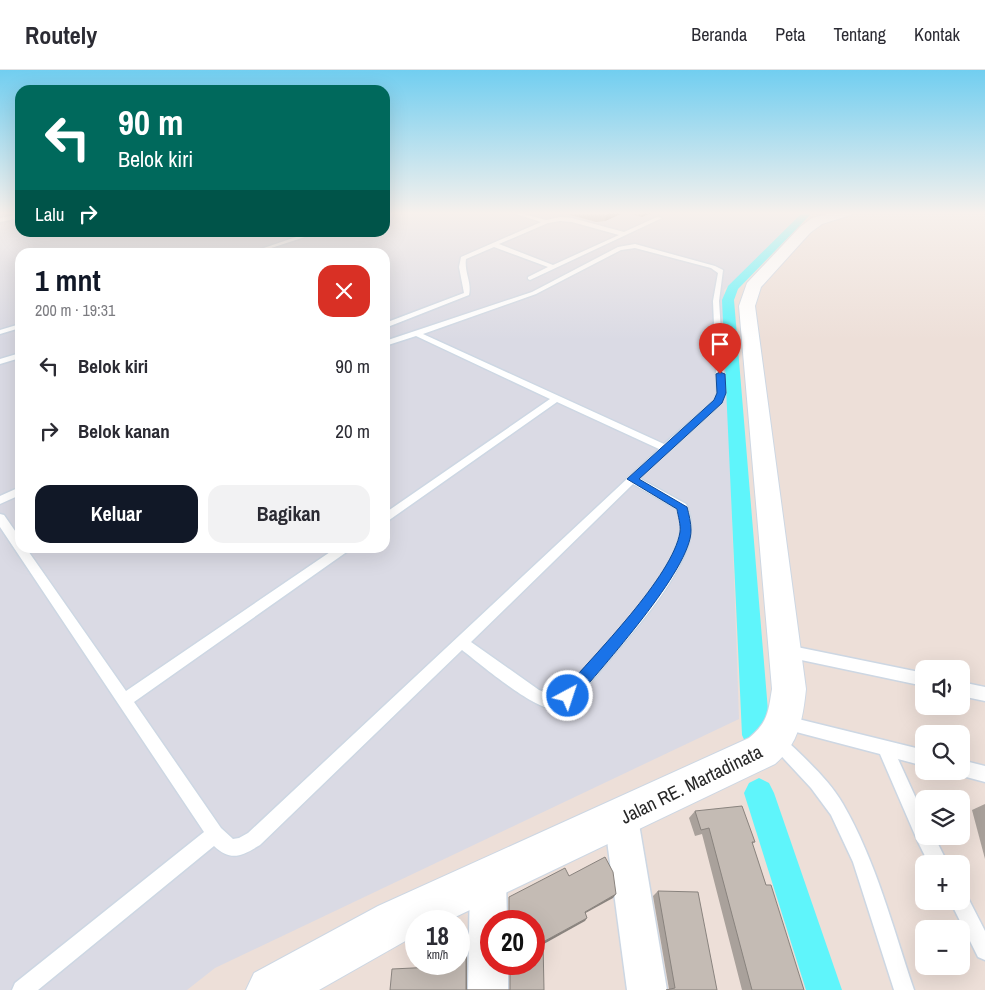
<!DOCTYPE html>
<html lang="id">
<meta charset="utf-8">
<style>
body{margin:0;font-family:"Archivo Narrow",sans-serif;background:#f2f2f3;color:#2b2b33;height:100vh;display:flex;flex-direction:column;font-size:19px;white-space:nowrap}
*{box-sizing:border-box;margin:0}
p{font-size:16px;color:#7c7c81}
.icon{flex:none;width:28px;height:28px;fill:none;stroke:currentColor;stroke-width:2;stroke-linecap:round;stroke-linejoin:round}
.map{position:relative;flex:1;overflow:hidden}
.drawer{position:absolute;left:15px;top:178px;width:375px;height:305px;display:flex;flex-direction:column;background:#fff;border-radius:15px;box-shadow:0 5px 20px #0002}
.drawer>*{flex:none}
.banner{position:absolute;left:15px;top:15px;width:375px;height:152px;border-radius:15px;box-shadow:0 5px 20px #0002;background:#00695c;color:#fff;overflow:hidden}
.tools{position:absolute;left:915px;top:590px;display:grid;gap:10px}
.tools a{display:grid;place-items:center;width:55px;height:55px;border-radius:10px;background:#fff;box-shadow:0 5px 20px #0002;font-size:25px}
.speed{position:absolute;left:405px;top:840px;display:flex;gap:10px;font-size:25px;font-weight:700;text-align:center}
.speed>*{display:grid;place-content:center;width:65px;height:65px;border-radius:50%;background:#fff;box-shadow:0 5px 20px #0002;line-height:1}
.speed small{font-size:12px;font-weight:400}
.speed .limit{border:8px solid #d22;background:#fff;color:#111}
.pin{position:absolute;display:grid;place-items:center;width:42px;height:42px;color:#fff;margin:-51px -21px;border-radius:50% 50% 50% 0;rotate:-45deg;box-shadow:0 0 5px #0007}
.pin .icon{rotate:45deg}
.me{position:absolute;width:55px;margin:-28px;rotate:40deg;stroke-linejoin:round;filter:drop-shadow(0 0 4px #0008)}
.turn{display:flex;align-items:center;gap:18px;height:105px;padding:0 20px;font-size:22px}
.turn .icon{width:65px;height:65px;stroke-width:2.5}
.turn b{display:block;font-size:35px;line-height:42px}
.then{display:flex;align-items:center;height:48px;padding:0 20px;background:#0003;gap:10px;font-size:19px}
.round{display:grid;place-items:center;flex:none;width:52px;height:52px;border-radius:15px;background:#f2f2f3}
.headline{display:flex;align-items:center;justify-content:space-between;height:85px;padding:0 20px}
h1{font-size:30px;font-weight:800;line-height:38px;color:#111827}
.primary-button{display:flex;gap:10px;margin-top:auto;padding:10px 20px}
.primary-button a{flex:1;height:58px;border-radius:15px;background:#111827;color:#fff;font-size:20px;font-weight:800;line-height:58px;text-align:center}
.primary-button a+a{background:#f2f2f3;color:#2b2b33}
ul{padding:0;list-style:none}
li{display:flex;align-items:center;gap:15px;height:65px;padding:0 20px}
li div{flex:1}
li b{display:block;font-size:19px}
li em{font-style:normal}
header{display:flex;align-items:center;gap:30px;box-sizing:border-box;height:70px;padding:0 25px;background:#fff;border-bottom:1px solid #e1e1e2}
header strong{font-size:24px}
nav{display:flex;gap:28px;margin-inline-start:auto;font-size:18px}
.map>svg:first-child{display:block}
.industrial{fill:#dadae4;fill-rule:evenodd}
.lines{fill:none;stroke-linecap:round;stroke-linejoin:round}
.canal{fill:#5ff5fb;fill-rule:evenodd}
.lane-casing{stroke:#cdd7e3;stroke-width:3}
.street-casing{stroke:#cdd7e3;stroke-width:3}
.secondary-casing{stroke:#cdd7e3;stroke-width:2}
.lane{fill:#fff;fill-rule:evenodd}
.street{fill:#fff;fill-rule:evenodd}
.secondary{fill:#fff;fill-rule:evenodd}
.wall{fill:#a9a19b}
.shaded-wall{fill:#89837e}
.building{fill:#c4bbb4;stroke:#89837e}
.route{fill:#1a73e8;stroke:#114b97}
.labels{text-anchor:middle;stroke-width:4;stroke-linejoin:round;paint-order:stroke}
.near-street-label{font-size:19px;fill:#282828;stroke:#fff}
</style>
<header>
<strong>Routely</strong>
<nav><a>Beranda</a><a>Peta</a><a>Tentang</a><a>Kontak</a></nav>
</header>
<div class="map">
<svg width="985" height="920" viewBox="0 0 985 920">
<rect width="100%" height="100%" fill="#eddfd8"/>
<!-- industrial -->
<path class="industrial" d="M 0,142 L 20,142 L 20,162 L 385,162 L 385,142 L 807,142 L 724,220 L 739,649 L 215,898 L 187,920 L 0,920 ZM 20,182 L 385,182 L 385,478 L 20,478 Z"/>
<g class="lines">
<!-- canal -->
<g class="canal">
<path d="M 803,142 L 813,142 L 738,219 L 734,230 L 770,665 L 766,674 L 756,678 L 746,674 L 742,665 L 722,230 L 728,216 Z"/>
<path d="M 759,708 L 769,713 L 774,723 L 842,920 L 806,920 L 744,723 L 749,713 Z"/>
</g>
<!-- lane casing -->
<g class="lane-casing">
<g id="lane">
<path d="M 385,142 L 389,142 L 385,144 Z"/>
<path d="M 510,142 L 516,142 L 546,150 L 560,147 L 572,148 L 624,162 L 657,147 L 662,148 L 530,210 L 528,209 L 528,207 L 548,197 L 494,177 L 466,189 C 464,202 472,213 469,225 L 385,258 L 385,253 L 464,223 L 459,197 L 461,187 L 541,152 ZM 560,151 L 572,152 L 619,165 L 553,195 L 499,174 L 548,153 Z"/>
<path d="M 20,144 L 20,148 L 0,152 L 0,148 Z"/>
<path d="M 311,162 L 320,162 L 259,182 L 252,182 Z"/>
<path d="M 635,174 L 715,196 L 723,200 L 719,231 L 725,323 L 721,334 L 639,408 L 686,434 C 693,449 692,464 687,479 C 669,525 627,568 596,606 C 589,613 581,626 573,631 C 568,634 557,638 551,638 C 532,638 479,593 462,580 L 260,775 C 242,786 231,792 214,776 L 38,920 L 12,920 L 15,913 L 204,762 L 0,457 L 0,444 L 4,445 L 20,468 L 20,478 L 26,478 L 126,621 L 336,478 L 350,478 L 348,481 L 134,632 L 221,758 L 233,769 L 239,768 L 248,763 L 659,379 L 557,332 L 385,453 L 385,443 L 550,329 L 416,266 L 385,276 L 385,271 L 532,222 L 618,177 ZM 635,178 L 711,198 L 718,203 L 713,231 L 717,323 L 714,331 L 664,374 L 423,264 L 536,224 L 621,180 ZM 633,414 L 677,439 C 679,445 681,452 681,458 C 677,504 596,585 565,620 L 550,624 L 539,620 L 471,572 Z"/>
<path d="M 20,254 L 20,258 L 0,264 L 0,260 Z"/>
<path d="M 20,283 L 20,288 L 0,294 L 0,289 Z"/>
<path d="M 20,417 L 20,425 L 0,434 L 0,426 Z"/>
<path d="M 787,575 L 924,603 L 924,616 L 787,587 L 782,585 L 780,581 L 782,577 Z"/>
<path d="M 961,612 L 985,617 L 985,631 L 961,626 Z"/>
<path d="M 786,646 L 924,680 L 924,696 L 898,689 L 924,746 L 924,766 L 934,766 L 948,794 L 929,794 L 918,772 L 880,684 L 781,658 L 779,653 L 781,648 Z"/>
<path d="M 777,663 L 782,666 C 803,687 828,708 843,734 C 876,791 893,858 914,920 L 894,920 L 853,792 L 831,745 L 811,718 L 772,676 L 769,671 L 772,666 Z"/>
<path d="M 961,690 L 985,696 L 985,712 L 955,704 L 954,701 L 961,701 Z"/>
<path d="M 961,823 L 966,824 L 985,861 L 985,890 L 978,887 L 950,831 L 961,831 Z"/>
</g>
</g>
<!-- street casing -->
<g class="street-casing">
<g id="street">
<path d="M 621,731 L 633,736 L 638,748 L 667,920 L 627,920 L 604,748 L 609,736 Z"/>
<path d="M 488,792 L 501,797 L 506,810 L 507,851 L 491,851 L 491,894 L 508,894 L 508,920 L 468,920 L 470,810 L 475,797 Z"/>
</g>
</g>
<!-- secondary casing -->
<g class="secondary-casing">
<path id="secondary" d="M 835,142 L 853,142 L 851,145 L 822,154 L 810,163 L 761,217 L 755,236 L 806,619 C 803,648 799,674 775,694 L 447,851 L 416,851 L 416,865 L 319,920 L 246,920 L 254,903 L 378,836 L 749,668 C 768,652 768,643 772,619 L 739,236 L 747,213 L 800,157 L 812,148 Z"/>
</g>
<!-- lane -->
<use href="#lane" class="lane"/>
<!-- street -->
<use href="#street" class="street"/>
<!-- secondary -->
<use href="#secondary" class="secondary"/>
</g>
<!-- wall -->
<g class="wall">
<path d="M 559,142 L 653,142 L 642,147 L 625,142 L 605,151 L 596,152 Z"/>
<path d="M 985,734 L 985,789 L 972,740 Z"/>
<path d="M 695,741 L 755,772 L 752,774 L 766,815 L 804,920 L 742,920 L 702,764 L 695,766 L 689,748 Z"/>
<path d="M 658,821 L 717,920 L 669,919 L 653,826 Z"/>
</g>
<!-- shaded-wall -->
<g class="shaded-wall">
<path d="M 607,142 L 625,142 L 605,151 Z"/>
<path d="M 643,142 L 653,142 L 642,147 Z"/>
<path d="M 616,824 L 613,828 L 582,845 L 585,842 Z"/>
<path d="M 587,848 L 585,851 L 542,875 L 543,872 Z"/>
<path d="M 466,872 L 467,875 L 467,920 L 466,920 Z"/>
</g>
<!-- building -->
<g class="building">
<path d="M 742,736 L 755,772 L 752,772 L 766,815 L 771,815 L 804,920 L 752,920 L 709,758 L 701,760 L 695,741 Z"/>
<path d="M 605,787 L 613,802 L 616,824 L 585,842 L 587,848 L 543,872 L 544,920 L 390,920 L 392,899 L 434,897 L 434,894 L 459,894 L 459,873 L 466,872 L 466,920 L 510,920 L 510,894 L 534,894 L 534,851 L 507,851 L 506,850 L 509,848 L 509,827 L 565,798 L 569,806 Z"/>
<path d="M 658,821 L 698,822 L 717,920 L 666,920 L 675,918 Z"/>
</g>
<!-- sky -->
<linearGradient id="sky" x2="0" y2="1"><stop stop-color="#71cef0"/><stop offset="0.53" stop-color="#f7f1ed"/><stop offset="1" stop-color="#f7f1ed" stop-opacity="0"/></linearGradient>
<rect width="985" height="270" fill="url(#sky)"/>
<!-- route -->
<path class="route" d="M 720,302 L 725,304 L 726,323 L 722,333 L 639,409 L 687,437 C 689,444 691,453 691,460 C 692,499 601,598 574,631 L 568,633 L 563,631 L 561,626 L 563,621 C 594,585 673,506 680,462 C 681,455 678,446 677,439 L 627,409 L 714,330 L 717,323 L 716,304 Z"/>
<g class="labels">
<!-- near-street labels -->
<g class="near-street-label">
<text transform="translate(691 714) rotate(-26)" y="7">Jalan RE. Martadinata</text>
</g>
</g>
</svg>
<div class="tools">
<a><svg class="icon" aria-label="sound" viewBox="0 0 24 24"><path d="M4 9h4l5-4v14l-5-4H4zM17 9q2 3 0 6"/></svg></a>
<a><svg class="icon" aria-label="search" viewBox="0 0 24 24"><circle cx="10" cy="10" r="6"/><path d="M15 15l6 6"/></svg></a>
<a><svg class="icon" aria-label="layers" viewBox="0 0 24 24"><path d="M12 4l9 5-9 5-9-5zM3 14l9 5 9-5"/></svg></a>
<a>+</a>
<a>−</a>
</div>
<div class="speed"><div>18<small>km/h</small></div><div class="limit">20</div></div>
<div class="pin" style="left:720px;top:304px;background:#d93025"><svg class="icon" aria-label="arrive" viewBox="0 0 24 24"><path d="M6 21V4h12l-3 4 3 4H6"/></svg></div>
<svg class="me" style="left:568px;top:626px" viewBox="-20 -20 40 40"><circle r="17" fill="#1a73e8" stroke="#fff" stroke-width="3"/><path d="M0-11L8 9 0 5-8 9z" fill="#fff"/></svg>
<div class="banner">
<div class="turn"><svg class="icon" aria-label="left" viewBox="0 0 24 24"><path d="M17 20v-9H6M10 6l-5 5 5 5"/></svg><div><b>90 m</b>Belok kiri</div></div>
<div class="then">Lalu<svg class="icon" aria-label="right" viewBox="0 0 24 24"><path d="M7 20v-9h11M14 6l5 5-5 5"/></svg></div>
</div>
<section class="drawer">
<div class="headline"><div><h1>1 mnt</h1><p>200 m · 19:31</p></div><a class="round" style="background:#d93025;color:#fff"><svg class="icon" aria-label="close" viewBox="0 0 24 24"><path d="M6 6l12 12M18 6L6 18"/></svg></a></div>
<ul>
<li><svg class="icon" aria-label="left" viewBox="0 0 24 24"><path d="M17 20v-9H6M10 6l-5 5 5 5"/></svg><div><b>Belok kiri</b></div><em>90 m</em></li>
<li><svg class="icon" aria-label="right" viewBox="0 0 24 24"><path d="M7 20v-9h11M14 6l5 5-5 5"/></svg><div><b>Belok kanan</b></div><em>20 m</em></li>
</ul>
<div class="primary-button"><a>Keluar</a><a>Bagikan</a></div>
</section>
</div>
